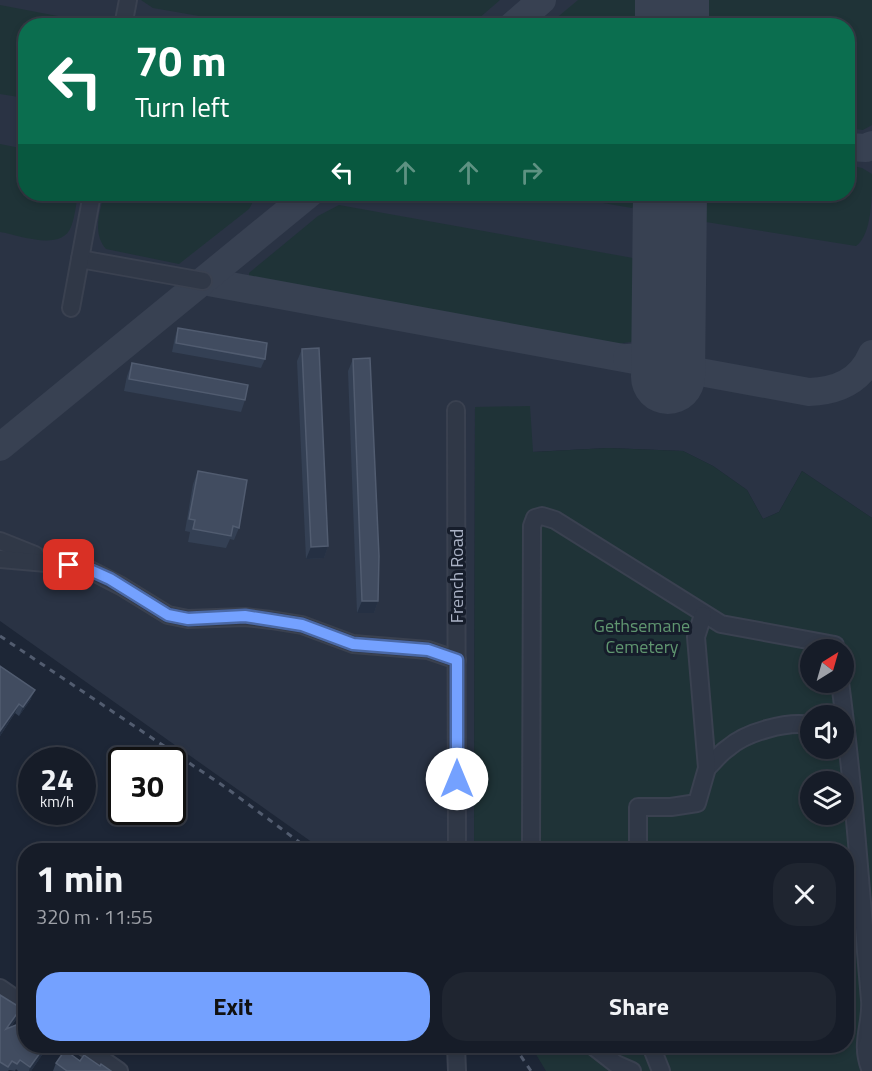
<!DOCTYPE html>
<meta charset="utf-8">
<style>
body{margin:0;font-family:"Titillium Web",sans-serif;background:#1f2530;color:#f1f3f6;height:100vh;display:flex;flex-direction:column;font-size:22px;white-space:nowrap}
*{box-sizing:border-box;margin:0}
p{font-size:20px;color:#9ea1a8}
.icon{flex:none;width:33px;height:33px;fill:none;stroke:currentColor;stroke-width:2;stroke-linecap:round;stroke-linejoin:round}
.map{position:relative;flex:1;overflow:hidden}
.sheet{position:absolute;left:18px;top:843px;width:836px;height:210px;display:flex;flex-direction:column;background:#161c28;border-radius:24px;box-shadow:0 3px 9px #0003,0 0 0 2px #353a45}
.sheet>*{flex:none}
.banner{position:absolute;left:18px;top:18px;width:837px;height:183px;border-radius:24px;box-shadow:0 3px 9px #0003,0 0 0 2px #353a45;background:#0b6e4f;color:#fff;overflow:hidden}
.needle{width:39px;rotate:37deg}
.tools{position:absolute;left:800px;top:639px;display:grid;gap:12px}
.tools a{display:grid;place-items:center;width:54px;height:54px;border-radius:50%;background:#161c28;box-shadow:0 3px 9px #0003,0 0 0 2px #353a45;font-size:30px}
.speed{position:absolute;left:18px;top:747px;display:flex;gap:12px;font-size:30px;font-weight:700;text-align:center}
.speed>*{display:grid;place-content:center;width:78px;height:78px;border-radius:50%;background:#161c28;box-shadow:0 3px 9px #0003,0 0 0 2px #353a45;line-height:1}
.speed small{font-size:15px;font-weight:400}
.speed .limit{border:3px solid #111;border-radius:9px;background:#fff;color:#111}
.pin{position:absolute;display:grid;place-items:center;width:51px;height:51px;color:#fff;margin:-26px;border-radius:12px;box-shadow:0 3px 9px #0006}
.me{position:absolute;width:66px;margin:-33px;rotate:0deg;stroke-linejoin:round;filter:drop-shadow(0 0 4px #0008)}
.turn{display:flex;align-items:center;gap:21px;height:126px;padding:0 18px;font-size:27px}
.turn .icon{width:78px;height:78px;stroke-width:2.5}
.turn b{display:block;font-size:42px;line-height:51px}
.lanes{display:flex;align-items:center;height:57px;padding:0 18px;background:#0003;justify-content:center;gap:30px;direction:ltr}
.lanes .off{opacity:.35}
.round{display:grid;place-items:center;flex:none;width:63px;height:63px;border-radius:24px;background:#1f2530}
.overview{display:flex;align-items:center;justify-content:space-between;height:102px;padding:0 18px}
h1{font-size:36px;font-weight:700;line-height:45px}
.action{display:flex;gap:12px;margin-top:auto;padding:12px 18px}
.action a{flex:1;height:69px;border-radius:24px;background:#74a1ff;color:#111;font-size:24px;font-weight:700;line-height:69px;text-align:center}
.action a+a{background:#1f2530;color:#f1f3f6}
.map>svg:first-child{display:block}
.airport{fill:#2a3344;fill-rule:evenodd}
.green{fill:#1f3337;fill-rule:evenodd}
.lines{fill:none;stroke-linecap:round;stroke-linejoin:round}
.taxiway{stroke:#384152;stroke-width:28}
.runway{stroke:#384152;stroke-width:74}
.minor-casing{stroke:#3a4150;stroke-width:20}
.minor{stroke:#303847;stroke-width:16}
.rail{stroke:#525c6f;stroke-width:3;stroke-dasharray:6 6;stroke-linecap:butt}
.wall{fill:#344054}
.shaded-wall{fill:#253043}
.building{fill:#414c60;stroke:#515c70;stroke-width:1.5}
.route-casing{stroke:#4b69a6;stroke-width:15}
.route{stroke:#74a1ff;stroke-width:10}
.labels{text-anchor:middle;stroke-width:6;stroke-linejoin:round;paint-order:stroke}
.street-label{font-size:18px;fill:#aab2c5;stroke:#161d2b}
.park-label{font-size:18px;fill:#609670;stroke:#161d2b}
</style>
<div class="map">
<svg width="872" height="1071" viewBox="0 0 872 1071">
<rect width="100%" height="100%" fill="#1d2636"/>
<!-- airport -->
<path class="airport" d="M 0,0 L 872,0 L 872,518 L 802,471 L 779,512 L 763,519 L 747,490 L 713,466 L 683,451 L 608,448 L 532,452 L 475,407 L 474,850 L 323,850 L 0,621 ZM 26,26 L 848,26 L 848,194 L 26,194 Z"/>
<!-- green -->
<g class="green">
<path d="M 141,0 L 500,0 L 470,26 L 251,25 L 153,8 Z"/>
<path d="M 578,0 L 645,0 L 644,25 L 548,25 Z"/>
<path d="M 695,0 L 872,0 L 872,125 L 863,130 L 848,128 L 848,26 L 695,25 Z"/>
<path d="M 0,5 L 89,22 L 96,25 L 26,26 L 25,98 L 0,94 Z"/>
<path d="M 0,144 L 25,149 L 26,194 L 78,194 C 76,204 75,217 71,227 C 61,252 19,235 0,232 Z"/>
<path d="M 848,165 L 862,168 L 872,174 C 872,197 872,235 856,246 L 706,222 L 694,206 L 694,194 L 848,194 Z"/>
<path d="M 104,194 L 252,194 L 254,200 L 249,209 L 179,264 L 106,249 C 92,233 100,212 104,194 Z"/>
<path d="M 551,194 L 644,194 L 644,200 L 632,208 Z"/>
<path d="M 339,205 L 644,260 L 642,330 L 631,342 L 616,344 L 249,276 L 249,273 L 318,216 Z"/>
<path d="M 530,406 L 533,452 L 608,448 L 683,451 L 713,466 L 747,490 L 763,519 L 779,512 L 802,471 L 872,518 L 872,1071 L 546,1071 L 531,1046 L 846,1046 L 846,850 L 474,850 L 475,407 ZM 810,650 L 843,650 L 843,682 L 810,682 ZM 810,716 L 843,716 L 843,748 L 810,748 ZM 810,782 L 843,782 L 843,814 L 810,814 Z"/>
</g>
<g class="lines">
<!-- taxiway -->
<g class="taxiway">
<path d="M 512,26 L 542,0"/>
<path d="M 848,147 L 866,148 L 872,145"/>
<path d="M 203,281 L 809,392 C 837,391 860,382 872,354"/>
<path d="M 627,358 C 647,357 660,352 669,334"/>
<path d="M 0,447 L 309,194"/>
</g>
<!-- runway -->
<g class="runway">
<path d="M 672,0 L 672,26"/>
<path d="M 668,377 L 670,194"/>
</g>
<!-- minor casing -->
<g class="minor-casing">
<g id="minor">
<path d="M 123,26 L 128,0"/>
<path d="M 80,259 L 203,281"/>
<path d="M 71,308 L 92,194"/>
<path d="M 456,410 L 457,850"/>
<path d="M 0,541 L 35,555"/>
<path d="M 0,559 L 69,565 L 90,570 L 121,586 L 168,615 L 188,619 L 245,617 L 271,620 L 302,625 L 353,644 L 428,650 L 457,660"/>
<path d="M 840,682 C 854,788 861,894 870,1000 C 872,1026 859,1043 871,1071"/>
<path d="M 707,768 C 714,762 720,753 728,748 C 746,732 787,721 810,725"/>
<path d="M 531,850 L 532,526 L 535,518 L 542,516 L 555,520 L 721,624 L 835,645 L 835,650"/>
<path d="M 638,850 L 638,807 L 671,807 L 697,803 L 707,768 L 696,637 L 703,615"/>
<path d="M 0,988 L 26,1006"/>
<path d="M 83,1046 L 119,1071"/>
<path d="M 456,1046 L 457,1071"/>
<path d="M 593,1046 L 616,1064 L 632,1071"/>
<path d="M 651,1046 L 661,1071"/>
</g>
</g>
<!-- minor -->
<use href="#minor" class="minor"/>
<!-- rail -->
<g class="rail">
<path d="M 0,636 L 225,787 L 310,850"/>
<path d="M 514,1046 L 531,1071"/>
</g>
</g>
<!-- wall -->
<g class="wall">
<path d="M 178,328 L 265,359 L 261,368 L 172,352 L 175,337 Z"/>
<path d="M 302,349 L 328,546 L 324,558 L 306,559 L 297,361 Z"/>
<path d="M 353,359 L 378,601 L 374,613 L 357,613 L 348,371 Z"/>
<path d="M 132,363 L 245,400 L 241,412 L 124,391 L 127,376 Z"/>
<path d="M 198,471 L 239,528 L 234,540 L 230,539 L 226,548 L 188,542 L 190,532 L 185,531 L 193,484 Z"/>
<path d="M 0,666 L 31,699 L 19,716 L 15,713 L 0,736 Z"/>
<path d="M 0,995 L 17,1018 L 11,1027 L 46,1049 L 31,1071 L 18,1071 L 16,1069 L 15,1071 L 9,1070 L 8,1071 L 0,1071 Z"/>
<path d="M 80,1061 L 100,1066 L 111,1071 L 53,1071 L 56,1063 Z"/>
</g>
<!-- shaded-wall -->
<g class="shaded-wall">
<path d="M 328,546 L 324,558 L 306,559 L 311,547 Z"/>
<path d="M 362,601 L 378,601 L 374,613 L 357,613 Z"/>
<path d="M 35,690 L 31,699 L 19,716 L 23,707 Z"/>
<path d="M 19,704 L 15,713 L 0,736 L 0,731 Z"/>
<path d="M 21,1008 L 17,1018 L 3,1038 L 6,1029 Z"/>
<path d="M 45,1046 L 47,1046 L 46,1049 L 31,1071 L 29,1071 L 30,1067 Z"/>
</g>
<!-- building -->
<g class="building">
<path d="M 178,328 L 267,343 L 265,359 L 176,343 Z"/>
<path d="M 319,348 L 328,546 L 311,547 L 302,349 Z"/>
<path d="M 370,358 L 379,556 L 378,601 L 362,601 L 353,359 Z"/>
<path d="M 132,363 L 248,385 L 245,400 L 129,379 Z"/>
<path d="M 198,471 L 247,480 L 239,528 L 233,526 L 231,536 L 193,529 L 195,520 L 189,519 Z"/>
<path d="M 0,666 L 35,690 L 23,707 L 19,704 L 0,731 Z"/>
<path d="M 0,995 L 21,1008 L 6,1029 L 26,1021 L 26,1046 L 45,1046 L 30,1067 L 20,1060 L 17,1064 L 12,1061 L 8,1067 L 0,1062 Z"/>
<path d="M 65,1050 L 80,1061 L 84,1055 L 100,1066 L 101,1064 L 111,1071 L 67,1071 L 56,1063 Z"/>
</g>
<g class="lines">
<!-- route casing -->
<g class="route-casing">
<path id="route" d="M 69,565 L 90,570 L 110,579 L 168,615 L 188,619 L 245,616 L 271,620 L 302,625 L 353,644 L 428,650 L 457,660 L 457,779"/>
</g>
<!-- route -->
<use href="#route" class="route"/>
</g>
<g class="labels">
<!-- street labels -->
<g class="street-label">
<text transform="translate(457 576) rotate(-90)" y="6">French Road</text>
</g>
<!-- park labels -->
<g class="park-label">
<text x="642" y="632">Gethsemane<tspan x="642" dy="21">Cemetery</tspan></text>
</g>
</g>
</svg>
<div class="tools">
<a><svg class="needle" viewBox="-14 -14 28 28"><path d="M0-13l5 13h-10z" fill="#e53935"/><path d="M0 13l5-13h-10z" fill="#9ea1a8"/></svg></a>
<a><svg class="icon" aria-label="sound" viewBox="0 0 24 24"><path d="M4 9h4l5-4v14l-5-4H4zM17 9q2 3 0 6"/></svg></a>
<a><svg class="icon" aria-label="layers" viewBox="0 0 24 24"><path d="M12 4l9 5-9 5-9-5zM3 14l9 5 9-5"/></svg></a>
</div>
<div class="speed"><div>24<small>km/h</small></div><div class="limit">30</div></div>
<div class="pin" style="left:69px;top:565px;background:#d93025"><svg class="icon" aria-label="arrive" viewBox="0 0 24 24"><path d="M6 21V4h12l-3 4 3 4H6"/></svg></div>
<svg class="me" style="left:457px;top:779px" viewBox="-20 -20 40 40"><circle r="19" fill="#fff"/><path d="M0-13L10 11 0 6-10 11z" fill="#74a1ff"/></svg>
<div class="banner">
<div class="turn"><svg class="icon" aria-label="left" viewBox="0 0 24 24"><path d="M17 20v-9H6M10 6l-5 5 5 5"/></svg><div><b>70 m</b>Turn left</div></div>
<div class="lanes"><svg class="icon" aria-label="left" viewBox="0 0 24 24"><path d="M17 20v-9H6M10 6l-5 5 5 5"/></svg><svg class="icon off" aria-label="ahead" viewBox="0 0 24 24"><path d="M12 20V5M6 11l6-6 6 6"/></svg><svg class="icon off" aria-label="ahead" viewBox="0 0 24 24"><path d="M12 20V5M6 11l6-6 6 6"/></svg><svg class="icon off" aria-label="right" viewBox="0 0 24 24"><path d="M7 20v-9h11M14 6l5 5-5 5"/></svg></div>
</div>
<section class="sheet">
<div class="overview"><div><h1>1 min</h1><p>320 m · 11:55</p></div><a class="round"><svg class="icon" aria-label="close" viewBox="0 0 24 24"><path d="M6 6l12 12M18 6L6 18"/></svg></a></div>
<div class="action"><a>Exit</a><a>Share</a></div>
</section>
</div>
